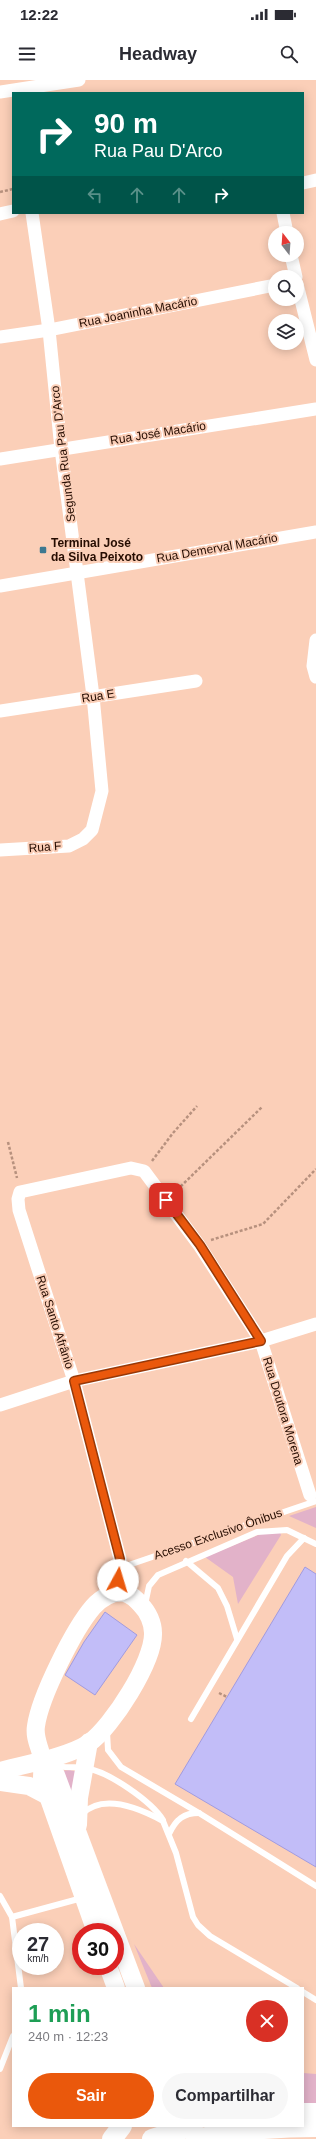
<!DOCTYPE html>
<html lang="pt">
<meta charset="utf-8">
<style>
body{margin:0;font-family:Helvetica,sans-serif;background:#f7f7f7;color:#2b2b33;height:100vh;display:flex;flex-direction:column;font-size:15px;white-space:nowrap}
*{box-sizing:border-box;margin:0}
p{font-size:13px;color:#7c7c81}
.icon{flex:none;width:22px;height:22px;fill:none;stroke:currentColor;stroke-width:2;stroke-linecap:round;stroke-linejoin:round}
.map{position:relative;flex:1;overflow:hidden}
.side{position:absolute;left:12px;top:1907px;width:292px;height:140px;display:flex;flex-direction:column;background:#fff;border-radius:0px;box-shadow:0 2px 10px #0003}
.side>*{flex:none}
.hud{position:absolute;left:12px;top:12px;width:292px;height:122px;border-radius:0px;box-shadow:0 2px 10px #0003;background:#00695c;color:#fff;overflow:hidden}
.needle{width:26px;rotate:343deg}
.buttons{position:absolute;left:268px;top:146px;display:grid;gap:8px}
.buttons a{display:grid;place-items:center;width:36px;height:36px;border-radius:50%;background:#fff;box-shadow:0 2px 10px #0003;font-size:20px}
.speed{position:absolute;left:12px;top:1843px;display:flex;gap:8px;font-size:20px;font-weight:700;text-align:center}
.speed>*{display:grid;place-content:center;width:52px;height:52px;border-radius:50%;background:#fff;box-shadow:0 2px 10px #0003;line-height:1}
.speed small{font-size:10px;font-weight:400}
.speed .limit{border:6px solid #d22;background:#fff;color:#111}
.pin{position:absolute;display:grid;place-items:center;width:34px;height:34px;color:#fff;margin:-17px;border-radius:8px;box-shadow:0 2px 6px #0006}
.me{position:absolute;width:44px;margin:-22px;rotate:6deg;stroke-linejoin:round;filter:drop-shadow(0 0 3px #0008)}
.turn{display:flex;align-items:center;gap:14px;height:84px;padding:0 16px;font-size:18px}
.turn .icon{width:52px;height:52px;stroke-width:2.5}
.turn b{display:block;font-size:28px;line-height:34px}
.lanes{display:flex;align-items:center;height:38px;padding:0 16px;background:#0003;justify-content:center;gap:20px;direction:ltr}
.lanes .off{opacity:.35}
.round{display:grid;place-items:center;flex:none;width:42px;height:42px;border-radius:21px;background:#f7f7f7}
.head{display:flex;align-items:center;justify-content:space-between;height:68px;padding:0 16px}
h1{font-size:24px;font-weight:700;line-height:30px;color:#1e9e55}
.button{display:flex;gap:8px;margin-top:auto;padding:8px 16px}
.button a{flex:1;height:46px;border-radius:24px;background:#ea580c;color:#fff;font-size:16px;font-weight:700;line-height:46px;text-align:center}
.button a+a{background:#f7f7f7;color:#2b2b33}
.status{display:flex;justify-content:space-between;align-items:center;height:28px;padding:0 20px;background:#fff;direction:ltr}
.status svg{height:11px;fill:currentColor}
header{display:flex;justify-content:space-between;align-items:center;height:52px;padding:0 16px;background:#fff;font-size:18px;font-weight:700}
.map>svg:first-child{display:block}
.green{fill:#e2b2c9}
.building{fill:#c2bdf8;stroke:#a19bdf}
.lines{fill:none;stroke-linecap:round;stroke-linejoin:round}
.path{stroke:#b7917e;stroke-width:2.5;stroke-dasharray:3 2;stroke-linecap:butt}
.lane{stroke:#fff;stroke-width:6}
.street{stroke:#fff;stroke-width:13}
.secondary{stroke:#fff;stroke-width:18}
.primary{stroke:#fff;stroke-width:20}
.route-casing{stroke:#983908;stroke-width:10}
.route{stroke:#ea580c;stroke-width:7}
.poi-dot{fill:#3d7890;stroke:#fbcfb8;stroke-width:1.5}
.labels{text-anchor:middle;stroke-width:4;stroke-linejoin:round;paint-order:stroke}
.street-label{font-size:12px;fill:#250c01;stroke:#fbcfb8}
.poi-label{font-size:12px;font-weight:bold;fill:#250c01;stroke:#fbcfb8;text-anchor:start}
</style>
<div class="status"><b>12:22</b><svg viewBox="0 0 49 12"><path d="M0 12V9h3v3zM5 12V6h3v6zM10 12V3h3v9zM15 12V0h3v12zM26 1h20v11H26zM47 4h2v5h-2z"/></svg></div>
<header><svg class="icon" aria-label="menu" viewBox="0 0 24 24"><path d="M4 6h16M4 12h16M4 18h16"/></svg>Headway<svg class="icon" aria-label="search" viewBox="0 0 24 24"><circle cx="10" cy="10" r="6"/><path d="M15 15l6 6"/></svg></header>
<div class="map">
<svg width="316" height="2059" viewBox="0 0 316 2059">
<rect width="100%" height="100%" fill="#fbcfb8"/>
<!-- green -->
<g class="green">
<path d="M 316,1427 L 316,1448 L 289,1436 Z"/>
<path d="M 280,1452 L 281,1455 L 238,1524 L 233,1497 L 205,1477 L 263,1453 Z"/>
<path d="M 70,1690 L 78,1692 L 71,1720 L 61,1691 Z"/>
<path d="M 134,1864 L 164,1908 L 152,1908 Z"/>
<path d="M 303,1993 L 316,1994 L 316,2025 L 303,2025 Z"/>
</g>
<!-- building -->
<g class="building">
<path d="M 305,1487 L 316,1494 L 316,1787 L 175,1704 Z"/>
<path d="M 105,1532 L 137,1555 L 95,1615 L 65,1595 L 84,1562 Z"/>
</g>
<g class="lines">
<!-- path -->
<g class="path">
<path d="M 0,112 L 13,109"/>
<path d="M 8,1062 L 17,1098"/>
<path d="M 152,1081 L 173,1053 L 197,1026"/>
<path d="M 177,1110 L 262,1027"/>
<path d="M 211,1160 L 263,1144 L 316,1089"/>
<path d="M 219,1613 L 227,1617"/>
</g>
<!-- lane -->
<g class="lane">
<path d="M 186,1481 L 218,1508 L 227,1526 L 237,1559"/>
<path d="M 120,1488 L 316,1421"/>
<path d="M 145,1525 L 149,1506 L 158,1495 L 257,1452 L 287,1450 L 316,1464"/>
<path d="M 191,1639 L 287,1476 L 304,1458"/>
<path d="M 107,1652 L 108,1670 L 121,1687 L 199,1733 L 316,1806"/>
<path d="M 54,1685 C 64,1689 75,1686 85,1688 C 108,1691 151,1721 163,1740"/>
<path d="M 82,1734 C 104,1712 141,1729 163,1741 L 176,1773 L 193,1837 L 198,1845 L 210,1856 L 297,1908"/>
<path d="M 169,1754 C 176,1739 184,1733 199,1733"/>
<path d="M 0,1816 L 12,1837 L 21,1908"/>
<path d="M 12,1837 L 82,1818"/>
<path d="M 303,1912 L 316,1920"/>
<path d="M 0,1989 L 13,1956"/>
</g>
<!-- street -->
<g class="street">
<path d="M 0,12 L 79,0"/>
<path d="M 303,103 L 316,100"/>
<path d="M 283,133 L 287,153"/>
<path d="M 0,134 L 13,131"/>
<path d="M 291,175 L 296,197"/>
<path d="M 297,204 L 316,280"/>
<path d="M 0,257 L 49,250 L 275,205"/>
<path d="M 0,379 L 316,329"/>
<path d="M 0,506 L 316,452"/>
<path d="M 316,560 L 313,586 L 316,597"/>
<path d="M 0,631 L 196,601"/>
<path d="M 0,770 L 69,766 L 83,759 L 92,750 L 102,711 L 93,616 L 61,369 L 49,250 L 32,133"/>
<path d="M 0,1325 L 74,1301 L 261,1261 L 316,1244"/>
<path d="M 116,1513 L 120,1479 L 74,1301 L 19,1130 L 18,1119 L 20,1112 L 131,1088 L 144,1091 L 199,1165 L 261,1261 L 310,1415"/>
</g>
<!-- secondary -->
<g class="secondary">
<path d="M 42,1679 L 56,1695 L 136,1908"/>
<path d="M 0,1691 C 25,1684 68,1677 89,1663 C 112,1647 154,1581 153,1553 C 153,1543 148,1532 141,1525 C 137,1520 132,1515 125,1513 C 113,1510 100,1519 93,1527 C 74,1549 40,1617 36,1646 C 34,1658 40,1667 42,1678 C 43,1685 42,1693 42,1699 L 96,1852"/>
<path d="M 0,1702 L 29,1706 L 48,1716"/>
<path d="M 78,1745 L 79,1718 L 89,1662"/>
<path d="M 108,1886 L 116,1908"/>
</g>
<!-- primary -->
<g class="primary">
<path d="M 303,2033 L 316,2033"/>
<path d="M 112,2059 L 122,2046"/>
<path d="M 152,2059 L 193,2046"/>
<path d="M 196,2059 C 236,2050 276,2047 316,2047"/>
</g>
</g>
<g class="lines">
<!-- route casing -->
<g class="route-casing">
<path id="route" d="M 118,1500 L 120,1479 L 74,1301 L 261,1261 L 200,1165 L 166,1120"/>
</g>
<!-- route -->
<use href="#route" class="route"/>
</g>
<!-- markers -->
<rect class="poi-dot" x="39" y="466" width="8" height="8" rx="2"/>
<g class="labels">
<!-- street labels -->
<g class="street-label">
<text transform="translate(138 232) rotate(-11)" y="4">Rua Joaninha Macário</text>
<text transform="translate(158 353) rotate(-9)" y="4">Rua José Macário</text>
<text transform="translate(63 374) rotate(-97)" y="4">Segunda Rua Pau D'Arco</text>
<text transform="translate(217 468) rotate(-10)" y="4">Rua Demerval Macário</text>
<text transform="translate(98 616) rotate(-9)" y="4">Rua E</text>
<text transform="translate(45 767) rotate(-4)" y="4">Rua F</text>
<text transform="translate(55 1242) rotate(72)" y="4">Rua Santo Afrânio</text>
<text transform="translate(283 1331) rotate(73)" y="4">Rua Doutora Morena</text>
<text transform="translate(218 1454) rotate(-19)" y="4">Acesso Exclusivo Ônibus</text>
</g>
<!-- poi labels -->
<g class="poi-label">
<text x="51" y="467">Terminal José<tspan x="51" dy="14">da Silva Peixoto</tspan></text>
</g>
</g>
</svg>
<div class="buttons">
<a><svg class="needle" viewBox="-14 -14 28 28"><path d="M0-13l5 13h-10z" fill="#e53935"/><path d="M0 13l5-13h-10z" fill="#7c7c81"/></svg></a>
<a><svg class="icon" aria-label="search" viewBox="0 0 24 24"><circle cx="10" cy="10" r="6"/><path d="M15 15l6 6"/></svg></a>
<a><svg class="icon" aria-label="layers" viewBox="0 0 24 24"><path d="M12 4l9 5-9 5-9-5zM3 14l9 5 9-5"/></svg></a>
</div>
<div class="speed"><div>27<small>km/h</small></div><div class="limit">30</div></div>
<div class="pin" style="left:166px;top:1120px;background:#d93025"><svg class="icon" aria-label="arrive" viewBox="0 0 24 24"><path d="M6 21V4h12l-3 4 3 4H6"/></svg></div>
<svg class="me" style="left:118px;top:1500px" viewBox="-20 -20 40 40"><circle r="19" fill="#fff"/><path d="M0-13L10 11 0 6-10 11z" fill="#ea580c"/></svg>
<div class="hud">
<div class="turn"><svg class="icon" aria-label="right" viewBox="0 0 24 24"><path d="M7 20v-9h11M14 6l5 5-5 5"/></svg><div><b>90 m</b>Rua Pau D'Arco</div></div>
<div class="lanes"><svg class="icon off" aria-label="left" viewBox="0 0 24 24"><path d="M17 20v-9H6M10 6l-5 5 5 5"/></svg><svg class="icon off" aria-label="ahead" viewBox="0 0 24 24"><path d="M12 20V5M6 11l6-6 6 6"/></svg><svg class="icon off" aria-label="ahead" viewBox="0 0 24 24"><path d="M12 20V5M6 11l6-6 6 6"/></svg><svg class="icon" aria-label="right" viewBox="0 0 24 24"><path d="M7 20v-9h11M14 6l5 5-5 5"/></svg></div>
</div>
<section class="side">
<div class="head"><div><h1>1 min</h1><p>240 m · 12:23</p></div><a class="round" style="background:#d93025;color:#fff"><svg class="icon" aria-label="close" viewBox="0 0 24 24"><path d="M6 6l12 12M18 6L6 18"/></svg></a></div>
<div class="button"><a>Sair</a><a>Compartilhar</a></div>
</section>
</div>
